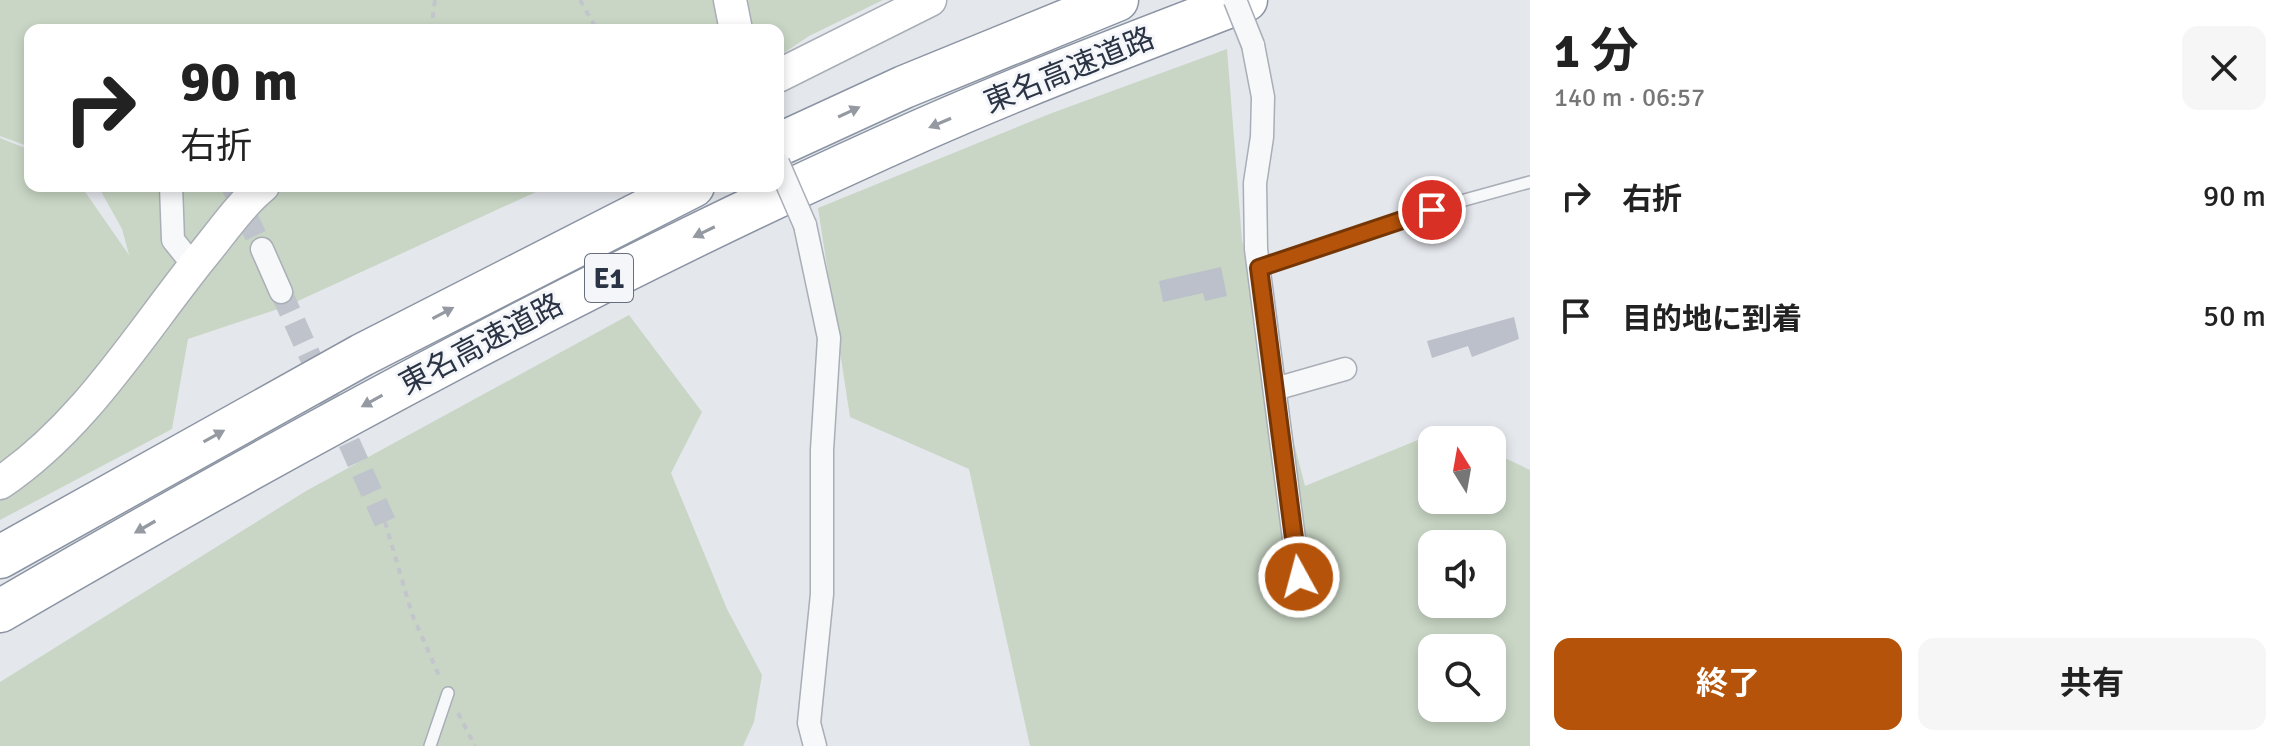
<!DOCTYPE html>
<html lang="ja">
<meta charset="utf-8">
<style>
body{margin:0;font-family:Signika,"Noto Sans JP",sans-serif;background:#f6f6f6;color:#222;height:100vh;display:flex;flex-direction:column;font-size:30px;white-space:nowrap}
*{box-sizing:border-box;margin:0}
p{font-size:26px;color:#767676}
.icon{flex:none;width:44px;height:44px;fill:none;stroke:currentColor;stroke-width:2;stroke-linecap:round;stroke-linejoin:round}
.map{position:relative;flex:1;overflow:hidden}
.drawer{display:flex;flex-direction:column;background:#fff;width:760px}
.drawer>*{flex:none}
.hud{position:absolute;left:24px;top:24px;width:760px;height:168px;border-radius:16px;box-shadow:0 4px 12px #0003;background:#fff;color:#222;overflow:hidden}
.needle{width:52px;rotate:349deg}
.controls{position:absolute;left:1418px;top:426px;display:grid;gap:16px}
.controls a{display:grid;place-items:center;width:88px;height:88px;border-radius:16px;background:#fff;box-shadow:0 4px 12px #0003;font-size:40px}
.pin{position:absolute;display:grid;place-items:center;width:68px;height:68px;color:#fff;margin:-34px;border:4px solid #fff;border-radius:50%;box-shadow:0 2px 8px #0007}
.me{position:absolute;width:88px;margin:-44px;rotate:353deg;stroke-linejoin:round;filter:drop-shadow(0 0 6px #0008)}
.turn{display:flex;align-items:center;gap:28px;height:168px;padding:0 24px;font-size:36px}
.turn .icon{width:104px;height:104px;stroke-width:2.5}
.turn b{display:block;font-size:56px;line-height:68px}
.round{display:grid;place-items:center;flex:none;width:84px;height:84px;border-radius:16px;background:#f6f6f6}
.head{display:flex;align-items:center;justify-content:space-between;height:136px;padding:0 24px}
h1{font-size:48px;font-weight:700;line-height:60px}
.cta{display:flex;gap:16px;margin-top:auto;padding:16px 24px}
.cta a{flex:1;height:92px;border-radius:16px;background:#b45309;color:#fff;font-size:32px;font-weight:700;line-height:92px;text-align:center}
.cta a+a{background:#f6f6f6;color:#222}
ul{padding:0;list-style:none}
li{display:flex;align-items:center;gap:24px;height:120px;padding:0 24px}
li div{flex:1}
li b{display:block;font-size:30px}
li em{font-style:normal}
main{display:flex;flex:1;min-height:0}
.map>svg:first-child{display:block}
.green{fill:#c9d6c5;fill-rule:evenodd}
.building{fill:#bbc0ca}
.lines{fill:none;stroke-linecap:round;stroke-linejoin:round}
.street-tunnel{stroke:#bfc3cb;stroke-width:22;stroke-dasharray:22 11;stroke-linecap:butt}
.lane-casing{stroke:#a9aeb7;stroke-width:14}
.street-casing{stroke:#a9aeb7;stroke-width:25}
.secondary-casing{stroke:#a9aeb7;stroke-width:35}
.highway-casing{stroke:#8b94a3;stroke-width:45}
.path{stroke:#c2c5cb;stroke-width:4;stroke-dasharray:6 6;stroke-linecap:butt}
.lane{stroke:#f7f8fa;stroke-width:11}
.street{stroke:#f7f8fa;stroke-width:22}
.secondary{stroke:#fff;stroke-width:32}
.highway{stroke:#fff;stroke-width:42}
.street-bridge-casing{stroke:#a9aeb7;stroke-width:25;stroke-linecap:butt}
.street-bridge{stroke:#f7f8fa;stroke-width:22}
.oneway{fill:#959aa2}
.route-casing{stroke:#753606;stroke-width:20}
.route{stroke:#b45309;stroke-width:14}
.labels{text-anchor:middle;stroke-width:6;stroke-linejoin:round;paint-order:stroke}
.shield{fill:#f4f6f9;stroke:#676e7b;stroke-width:2}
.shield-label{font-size:28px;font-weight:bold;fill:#2b3445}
.street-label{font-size:30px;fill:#2b3445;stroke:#f4f6f9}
</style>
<main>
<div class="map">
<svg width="1530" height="746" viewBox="0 0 1530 746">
<rect width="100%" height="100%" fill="#e4e7ec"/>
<!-- green -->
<g class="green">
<path d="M 0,0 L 883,0 L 809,36 L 778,57 L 778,30 L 30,30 L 30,147 L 0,136 Z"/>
<path d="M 1227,49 L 1242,240 L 1305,486 L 1445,429 L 1468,440 L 1432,440 L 1432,500 L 1492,500 L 1492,452 L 1530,470 L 1530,746 L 1030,746 L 969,469 L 850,417 L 818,208 L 1052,113 ZM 1432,544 L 1492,544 L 1492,604 L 1432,604 ZM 1432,648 L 1492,648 L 1492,708 L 1432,708 Z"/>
<path d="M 0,138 L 30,150 L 30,186 L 81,186 L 129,255 L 122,229 L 98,186 L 549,186 L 287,306 L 188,339 L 172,429 L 0,520 Z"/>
<path d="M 629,315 L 702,412 L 671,473 L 727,609 L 762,675 L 754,722 L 743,746 L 0,746 L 0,682 L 306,491 Z"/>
</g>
<!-- building -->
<g class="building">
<path d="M 1221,267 L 1227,296 L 1205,301 L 1203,293 L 1163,302 L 1159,281 Z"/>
<path d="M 1514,317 L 1519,339 L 1472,357 L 1468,346 L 1432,358 L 1427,341 Z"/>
</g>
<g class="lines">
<!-- street-tunnel -->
<g class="street-tunnel">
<path d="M 232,186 L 262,249"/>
<path d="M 281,292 L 385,522"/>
</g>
<!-- lane casing -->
<g class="lane-casing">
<g id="lane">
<path d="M 1259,268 L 1461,201 L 1530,182"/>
<path d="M 430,746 L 448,693"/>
</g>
</g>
<!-- street casing -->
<g class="street-casing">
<g id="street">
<path d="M 1253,45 L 1263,97 L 1262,137 L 1255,183 L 1256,249 L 1299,577"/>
<path d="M 171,186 L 173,240 L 194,266"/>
<path d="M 805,225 L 829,338 L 822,450 L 822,594 L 809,723 L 815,746"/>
<path d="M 262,249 L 281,292"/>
<path d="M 1275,389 L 1345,369"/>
</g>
</g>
<!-- secondary casing -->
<g class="secondary-casing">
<g id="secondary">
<path d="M 730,0 L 736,30"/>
<path d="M 778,76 L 930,0"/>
<path d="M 0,483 C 85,426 140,333 203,255 C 222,232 240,205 263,186"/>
</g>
</g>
<!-- highway casing -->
<g class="highway-casing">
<g id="highway">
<path d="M 778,145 L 904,87 L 1117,0"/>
<path d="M 0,557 L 362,355 L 693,186"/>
<path d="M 0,611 C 300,437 605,271 922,130 C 1028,83 1137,42 1246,0"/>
</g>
</g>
<!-- path -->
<g class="path">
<path d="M 580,0 L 597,30"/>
<path d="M 431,30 L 435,0"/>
<path d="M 385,522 L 412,614 L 441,680"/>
<path d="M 458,713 L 475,746"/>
</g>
<!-- lane -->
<use href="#lane" class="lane"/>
<!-- street -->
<use href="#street" class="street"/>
<!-- secondary -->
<use href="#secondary" class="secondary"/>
<!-- highway -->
<use href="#highway" class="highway"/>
<!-- street-bridge casing -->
<g class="street-bridge-casing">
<g id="street-bridge">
<path d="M 1235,0 L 1253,45"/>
<path d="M 778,163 L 805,225"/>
</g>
</g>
<!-- street-bridge -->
<use href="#street-bridge" class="street-bridge"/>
</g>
<!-- one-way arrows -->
<defs><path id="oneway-solid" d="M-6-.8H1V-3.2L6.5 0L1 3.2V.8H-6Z" transform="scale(2)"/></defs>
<g class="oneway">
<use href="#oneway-solid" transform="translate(849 112) rotate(-25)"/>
<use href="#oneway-solid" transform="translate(940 123) rotate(157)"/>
<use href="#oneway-solid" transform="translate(704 232) rotate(154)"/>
<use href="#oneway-solid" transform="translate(443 313) rotate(-28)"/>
<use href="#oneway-solid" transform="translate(372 401) rotate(151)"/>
<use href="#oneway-solid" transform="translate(214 436) rotate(-29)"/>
<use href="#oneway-solid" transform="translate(145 527) rotate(150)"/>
</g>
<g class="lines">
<!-- route casing -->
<g class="route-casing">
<path id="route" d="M 1299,577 L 1259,268 L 1432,210"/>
</g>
<!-- route -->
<use href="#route" class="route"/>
</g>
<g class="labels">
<!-- shield labels -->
<rect class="shield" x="585" y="254" width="48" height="48" rx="6"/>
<g class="shield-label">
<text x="609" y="288">E1</text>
</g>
<!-- street labels -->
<g class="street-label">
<text transform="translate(1069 70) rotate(-22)" y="10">東名高速道路</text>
<text transform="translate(481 344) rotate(-28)" y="10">東名高速道路</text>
</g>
</g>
</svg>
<div class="controls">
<a><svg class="needle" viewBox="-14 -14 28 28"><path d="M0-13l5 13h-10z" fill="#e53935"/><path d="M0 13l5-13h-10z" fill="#767676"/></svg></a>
<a><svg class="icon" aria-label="sound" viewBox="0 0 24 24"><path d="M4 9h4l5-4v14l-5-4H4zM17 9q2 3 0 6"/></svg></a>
<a><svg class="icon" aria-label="search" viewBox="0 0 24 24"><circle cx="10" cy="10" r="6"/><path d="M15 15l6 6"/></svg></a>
</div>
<div class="pin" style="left:1432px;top:210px;background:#d93025"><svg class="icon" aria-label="arrive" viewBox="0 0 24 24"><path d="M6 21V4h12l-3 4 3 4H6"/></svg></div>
<svg class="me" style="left:1299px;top:577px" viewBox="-20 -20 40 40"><circle r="17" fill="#b45309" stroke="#fff" stroke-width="3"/><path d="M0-11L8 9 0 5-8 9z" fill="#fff"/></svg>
<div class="hud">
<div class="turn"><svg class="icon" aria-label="right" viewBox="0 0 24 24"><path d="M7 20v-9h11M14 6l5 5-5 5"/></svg><div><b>90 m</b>右折</div></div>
</div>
</div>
<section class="drawer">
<div class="head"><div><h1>1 分</h1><p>140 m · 06:57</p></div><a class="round"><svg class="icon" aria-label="close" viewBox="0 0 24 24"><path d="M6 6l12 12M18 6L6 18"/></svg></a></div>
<ul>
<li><svg class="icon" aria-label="right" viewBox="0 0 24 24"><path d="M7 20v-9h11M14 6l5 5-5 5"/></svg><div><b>右折</b></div><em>90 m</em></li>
<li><svg class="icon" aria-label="arrive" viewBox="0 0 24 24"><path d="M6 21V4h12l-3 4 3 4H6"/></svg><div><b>目的地に到着</b></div><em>50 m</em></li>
</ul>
<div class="cta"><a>終了</a><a>共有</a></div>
</section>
</main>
